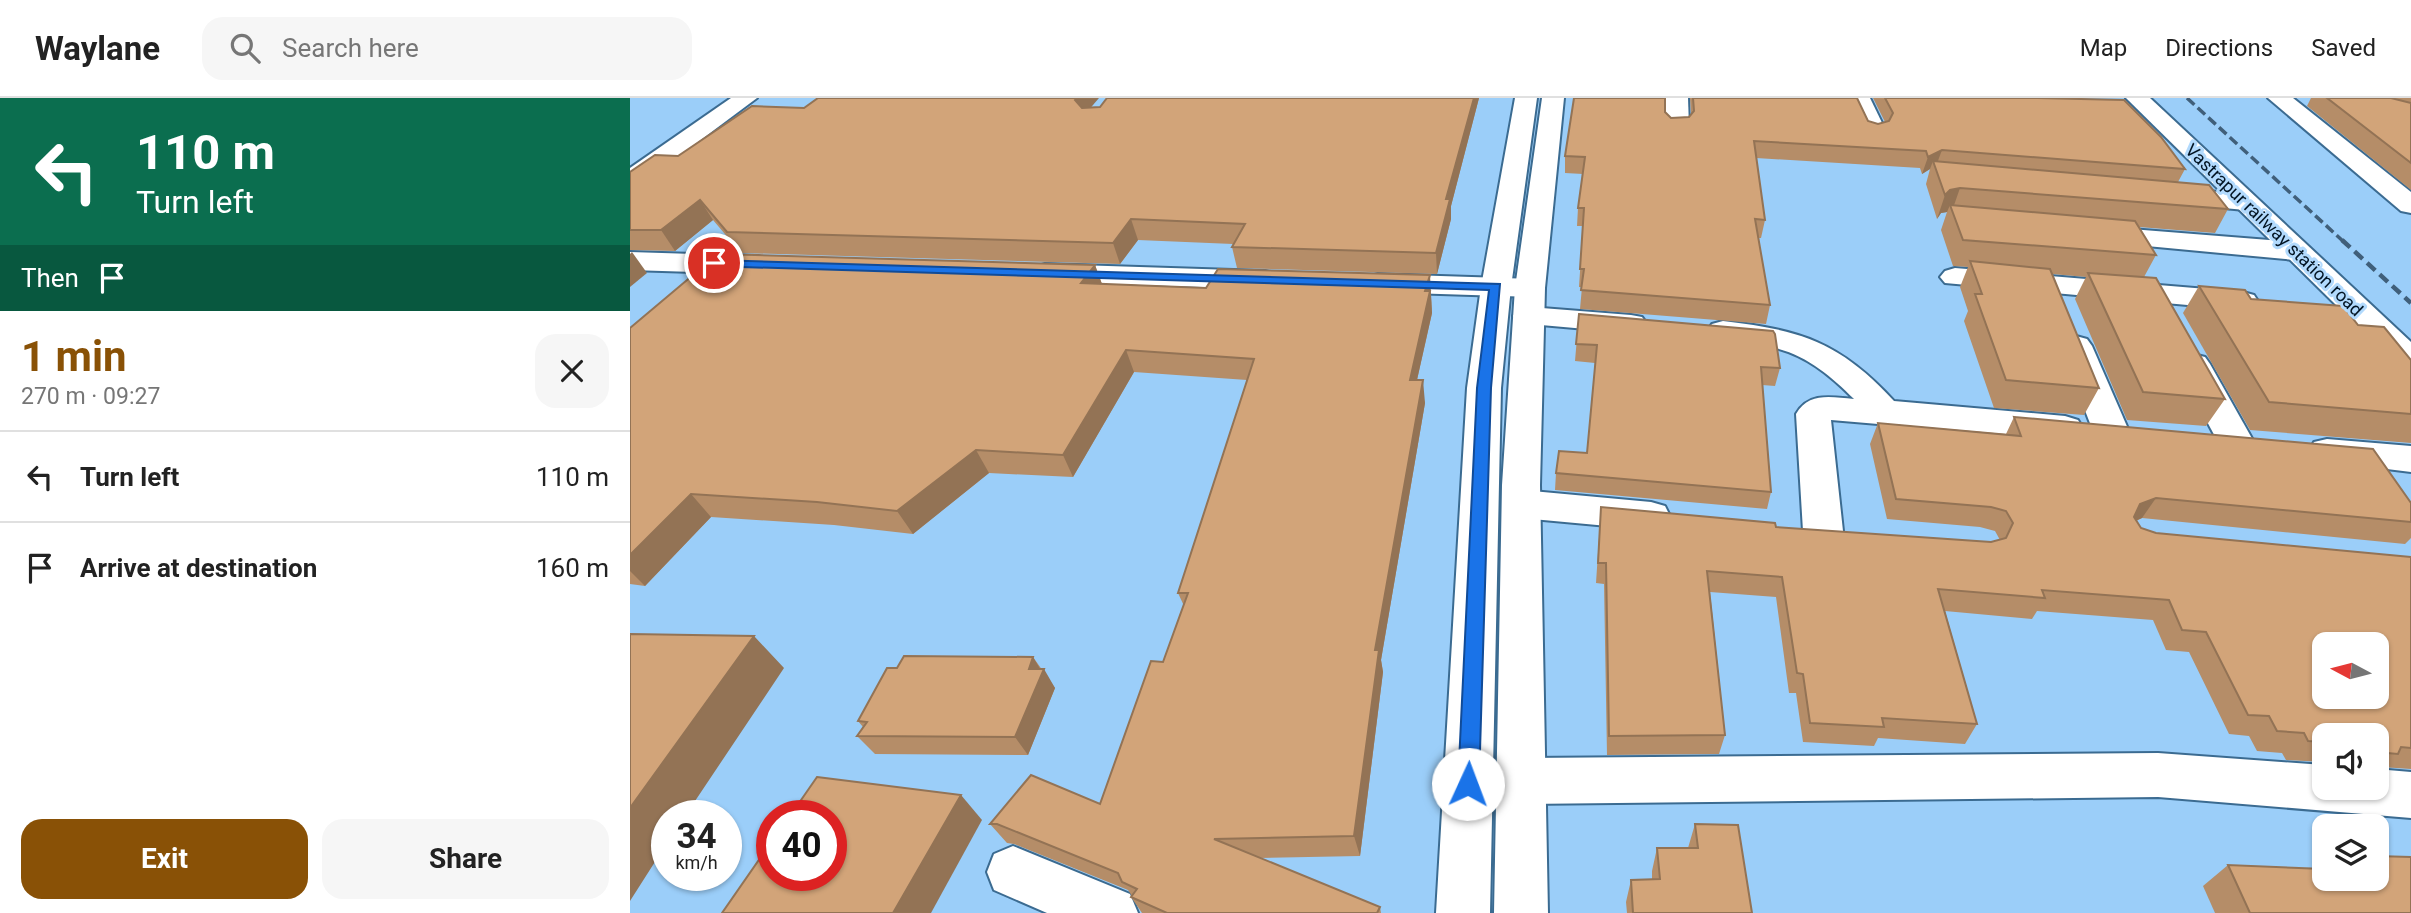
<!DOCTYPE html>
<meta charset="utf-8">
<style>
body{margin:0;font-family:Roboto,sans-serif;background:#f6f6f6;color:#222;height:100vh;display:flex;flex-direction:column;font-size:26px;white-space:nowrap}
*{box-sizing:border-box;margin:0}
p{font-size:23px;color:#767676}
.icon{flex:none;width:38px;height:38px;fill:none;stroke:currentColor;stroke-width:2;stroke-linecap:round;stroke-linejoin:round}
.map{position:relative;flex:1;overflow:hidden}
.side{display:flex;flex-direction:column;background:#fff;width:630px}
.side>*{flex:none}
.top-card{background:#0b6e4f;color:#fff;overflow:hidden}
.needle{width:46px;rotate:277deg}
.buttons{position:absolute;left:1682px;top:534px;display:grid;gap:14px}
.buttons a{display:grid;place-items:center;width:77px;height:77px;border-radius:14px;background:#fff;box-shadow:0 2px 5px #0004;font-size:35px}
.speed{position:absolute;left:21px;top:702px;display:flex;gap:14px;font-size:35px;font-weight:700;text-align:center}
.speed>*{display:grid;place-content:center;width:91px;height:91px;border-radius:50%;background:#fff;box-shadow:0 2px 5px #0004;line-height:1}
.speed small{font-size:18px;font-weight:400}
.speed .limit{border:10px solid #d22;background:#fff;color:#111}
.pin{position:absolute;display:grid;place-items:center;width:60px;height:60px;color:#fff;margin:-30px;border:4px solid #fff;border-radius:50%;box-shadow:0 2px 7px #0007}
.me{position:absolute;width:77px;margin:-38px;rotate:2deg;stroke-linejoin:round;filter:drop-shadow(0 0 5px #0008)}
.turn{display:flex;align-items:center;gap:24px;height:147px;padding:0 21px;font-size:32px}
.turn .icon{width:91px;height:91px;stroke-width:2.5}
.turn b{display:block;font-size:49px;line-height:60px}
.then{display:flex;align-items:center;height:66px;padding:0 21px;background:#0003;gap:14px;font-size:26px}
.round{display:grid;place-items:center;flex:none;width:74px;height:74px;border-radius:21px;background:#f6f6f6}
.summary{display:flex;align-items:center;justify-content:space-between;height:119px;padding:0 21px}
h1{font-size:42px;font-weight:700;line-height:52px;color:#895106}
.action{display:flex;gap:14px;margin-top:auto;padding:14px 21px}
.action a{flex:1;height:80px;border-radius:21px;background:#895106;color:#fff;font-size:28px;font-weight:700;line-height:80px;text-align:center}
.action a+a{background:#f6f6f6;color:#222}
ul{padding:0;list-style:none}
li{display:flex;align-items:center;gap:21px;height:91px;padding:0 21px;border-top:2px solid #e0e0e0}
li div{flex:1}
li b{display:block;font-size:26px}
li em{font-style:normal}
header{display:flex;align-items:center;gap:42px;box-sizing:border-box;height:98px;padding:0 35px;background:#fff;border-bottom:2px solid #e0e0e0}
header strong{font-size:33px}
nav{display:flex;gap:38px;margin-inline-start:auto;font-size:24px}
.search{width:490px;height:63px;background:#f6f6f6;display:flex;align-items:center;gap:18px;box-sizing:border-box;padding:0 24px;border-radius:21px;color:#767676;font-size:26px}
main{display:flex;flex:1;min-height:0}
.map>svg:first-child{display:block}
.lines{fill:none;stroke-linecap:round;stroke-linejoin:round}
.minor-casing{stroke:#3b6b91;stroke-width:4}
.tertiary-casing{stroke:#3b6b91;stroke-width:4}
.minor{fill:#fff;fill-rule:evenodd}
.tertiary{fill:#fff;fill-rule:evenodd}
.rail-far1{stroke:#405f7a;stroke-width:3.5;stroke-dasharray:10 4.5;stroke-linecap:butt}
.rail{stroke:#405f7a;stroke-width:4.5;stroke-dasharray:11 6;stroke-linecap:butt}
.wall{fill:#b58d68}
.shaded-wall{fill:#937355}
.building{fill:#d2a479;stroke:#937355;stroke-width:2;fill-rule:evenodd}
.route{fill:#1a73e8;stroke:#114b97;stroke-width:2}
.labels{text-anchor:middle;stroke-width:6;stroke-linejoin:round;paint-order:stroke}
.far-street-label{font-size:18px;fill:#031524;stroke:#b2dafd}
</style>
<header>
<strong>Waylane</strong>
<div class="search"><svg class="icon" aria-label="search" viewBox="0 0 24 24"><circle cx="10" cy="10" r="6"/><path d="M15 15l6 6"/></svg>Search here</div>
<nav><a>Map</a><a>Directions</a><a>Saved</a></nav>
</header>
<main>
<section class="side">
<div class="top-card">
<div class="turn"><svg class="icon" aria-label="left" viewBox="0 0 24 24"><path d="M17 20v-9H6M10 6l-5 5 5 5"/></svg><div><b>110 m</b>Turn left</div></div>
<div class="then">Then<svg class="icon" aria-label="arrive" viewBox="0 0 24 24"><path d="M6 21V4h12l-3 4 3 4H6"/></svg></div>
</div>
<div class="summary"><div><h1>1 min</h1><p>270 m · 09:27</p></div><a class="round"><svg class="icon" aria-label="close" viewBox="0 0 24 24"><path d="M6 6l12 12M18 6L6 18"/></svg></a></div>
<ul>
<li><svg class="icon" aria-label="left" viewBox="0 0 24 24"><path d="M17 20v-9H6M10 6l-5 5 5 5"/></svg><div><b>Turn left</b></div><em>110 m</em></li>
<li><svg class="icon" aria-label="arrive" viewBox="0 0 24 24"><path d="M6 21V4h12l-3 4 3 4H6"/></svg><div><b>Arrive at destination</b></div><em>160 m</em></li>
</ul>
<div class="action"><a>Exit</a><a>Share</a></div>
</section>
<div class="map">
<svg width="1781" height="815" viewBox="0 0 1781 815">
<rect width="100%" height="100%" fill="#9bcef9"/>
<g class="lines">
<!-- minor casing -->
<g class="minor-casing">
<g id="minor">
<path d="M 101,0 L 127,0 L 9,88 L 0,90 L 0,70 Z"/>
<path d="M 1036,0 L 1058,0 L 1059,29 L 1055,34 L 1039,34 L 1035,29 Z"/>
<path d="M 1218,0 L 1240,0 L 1256,33 L 1252,38 L 1244,40 L 1236,38 Z"/>
<path d="M 1538,90 L 1615,96 L 1624,98 L 1628,104 L 1624,110 L 1615,112 L 1529,104 L 1525,98 L 1529,92 Z"/>
<path d="M 1463,128 L 1665,144 L 1675,147 L 1679,153 L 1675,159 L 1665,162 L 1453,142 L 1449,136 L 1453,130 Z"/>
<path d="M 0,154 L 128,158 L 138,161 L 143,167 L 138,173 L 128,176 L 0,172 Z"/>
<path d="M 415,166 L 635,173 L 646,176 L 650,182 L 646,188 L 635,191 L 415,184 L 405,181 L 400,175 L 405,169 Z"/>
<path d="M 1325,170 L 1613,194 L 1624,197 L 1628,203 L 1624,209 L 1613,212 L 1315,185 L 1310,179 L 1315,173 Z"/>
<path d="M 748,176 L 900,181 L 911,184 L 915,190 L 911,196 L 900,199 L 748,194 L 737,191 L 733,185 L 737,179 Z"/>
<path d="M 899,209 L 1001,217 L 1012,219 L 1017,226 L 1012,233 L 1001,235 L 888,225 L 883,218 L 888,211 Z"/>
<path d="M 1093,223 C 1171,232 1210,244 1264,303 L 1435,318 L 1448,322 L 1453,330 L 1448,338 L 1435,342 L 1201,322 L 1213,433 L 1207,443 L 1193,448 L 1179,443 L 1173,433 L 1166,316 C 1179,294 1200,299 1224,301 C 1200,277 1175,256 1141,249 C 1122,245 1101,245 1082,240 L 1077,233 L 1082,226 Z"/>
<path d="M 1446,238 L 1457,241 L 1462,248 L 1499,333 L 1494,341 L 1481,345 L 1468,341 L 1463,333 L 1430,248 L 1435,241 Z"/>
<path d="M 1563,256 L 1575,259 L 1580,266 L 1624,344 L 1619,353 L 1606,356 L 1593,353 L 1588,344 L 1546,266 L 1551,259 Z"/>
<path d="M 1697,341 L 1781,348 L 1781,374 L 1684,362 L 1679,353 L 1684,344 Z"/>
<path d="M 891,392 L 1021,404 L 1035,408 L 1040,418 L 1035,428 L 1021,432 L 891,420 L 877,416 L 872,406 L 877,396 Z"/>
<path d="M 1528,655 L 1694,667 L 1694,690 L 1746,690 L 1746,671 L 1781,674 L 1781,720 L 1528,699 L 890,706 L 873,699 L 865,683 L 873,667 L 890,660 Z"/>
<path d="M 383,748 L 500,796 L 508,815 L 417,815 L 364,792 L 357,774 L 364,756 Z"/>
</g>
</g>
<!-- tertiary casing -->
<g class="tertiary-casing">
<g id="tertiary">
<path d="M 885,0 L 907,0 L 881,189 L 871,290 L 860,815 L 806,815 L 837,290 L 851,189 Z"/>
<path d="M 912,0 L 934,0 L 915,190 L 910,387 L 918,815 L 864,815 L 872,387 L 885,190 Z"/>
<path d="M 1496,0 L 1520,0 L 1781,244 L 1781,272 L 1769,269 Z"/>
<path d="M 1638,0 L 1663,0 L 1781,94 L 1781,115 L 1771,113 Z"/>
</g>
</g>
<!-- minor -->
<use href="#minor" class="minor"/>
<!-- tertiary -->
<use href="#tertiary" class="tertiary"/>
<!-- rail-far1 -->
<path class="rail-far1" d="M 1557,0 L 1714,144"/>
<!-- rail -->
<path class="rail" d="M 1712,142 L 1781,205"/>
</g>
<!-- wall -->
<g class="wall">
<path d="M 477,0 L 849,0 L 821,108 L 821,121 L 807,176 L 607,170 L 602,149 L 603,146 L 508,142 L 490,166 L 111,155 L 83,122 L 45,153 L 0,152 L 0,74 L 48,58 L 174,10 L 461,9 L 470,9 Z"/>
<path d="M 1060,0 L 1227,0 L 1238,23 L 1248,26 L 1255,24 L 1243,0 L 1408,0 L 1555,71 L 1548,84 L 1598,111 L 1585,135 L 1509,129 L 1526,157 L 1514,179 L 1595,301 L 1576,328 L 1497,322 L 1445,201 L 1456,179 L 1422,176 L 1469,290 L 1454,317 L 1364,310 L 1334,223 L 1338,213 L 1330,189 L 1338,169 L 1323,168 L 1311,132 L 1317,114 L 1311,115 L 1307,121 L 1296,86 L 1300,71 L 1292,76 L 1290,70 L 1126,60 L 1135,122 L 1131,140 L 1128,140 L 1140,207 L 1136,226 L 950,211 L 952,189 L 949,189 L 953,128 L 947,128 L 948,110 L 953,76 L 935,75 L 935,58 L 1035,14 L 1041,20 L 1059,19 L 1061,17 Z"/>
<path d="M 1681,0 L 1781,0 L 1781,92 L 1677,8 Z"/>
<path d="M 465,167 L 472,186 L 801,199 L 802,215 L 787,282 L 795,305 L 751,562 L 753,574 L 730,758 L 629,760 L 750,809 L 751,815 L 512,815 L 501,799 L 502,798 L 498,792 L 384,746 L 377,745 L 360,726 L 470,706 L 533,564 L 554,508 L 548,495 L 617,282 L 504,274 L 443,379 L 359,375 L 283,436 L 204,427 L 81,419 L 15,488 L 0,486 L 0,230 Z"/>
<path d="M 1569,188 L 1728,227 L 1781,262 L 1781,345 L 1620,332 L 1553,215 Z"/>
<path d="M 949,216 L 1150,270 L 1145,288 L 1132,287 L 1141,394 L 1137,411 L 925,392 L 926,375 L 957,355 L 965,265 L 945,263 Z"/>
<path d="M 1384,319 L 1781,405 L 1781,440 L 1775,446 L 1512,420 L 1506,423 L 1511,430 L 1526,435 L 1781,459 L 1781,671 L 1751,669 L 1746,672 L 1746,637 L 1694,637 L 1694,664 L 1656,662 L 1652,655 L 1627,653 L 1619,638 L 1599,636 L 1559,554 L 1536,552 L 1523,522 L 1407,513 L 1402,521 L 1315,513 L 1347,626 L 1335,646 L 1248,640 L 1244,648 L 1173,644 L 1166,595 L 1159,595 L 1146,499 L 1080,494 L 1095,637 L 1089,656 L 977,657 L 974,486 L 966,485 L 971,409 L 1146,429 L 1361,444 L 1370,442 L 1365,433 L 1350,429 L 1257,421 L 1240,346 L 1248,325 L 1376,336 Z"/>
<path d="M 403,559 L 425,590 L 398,657 L 245,656 L 227,638 L 233,629 L 228,623 L 267,570 Z"/>
<path d="M 1065,726 L 1122,815 L 997,815 L 996,804 L 1001,782 L 1022,781 L 1022,773 L 1027,750 L 1058,750 Z"/>
<path d="M 1598,767 L 1746,780 L 1781,815 L 1585,815 L 1573,788 Z"/>
</g>
<!-- shaded-wall -->
<g class="shaded-wall">
<path d="M 447,0 L 469,0 L 451,21 L 445,2 Z"/>
<path d="M 844,0 L 849,0 L 821,108 L 821,121 L 807,176 L 806,155 L 816,101 Z"/>
<path d="M 1312,52 L 1306,68 L 1303,63 L 1300,71 L 1292,76 L 1298,59 Z"/>
<path d="M 1330,90 L 1322,113 L 1320,107 L 1317,114 L 1311,115 L 1307,121 L 1315,97 L 1320,92 Z"/>
<path d="M 70,102 L 83,122 L 45,153 L 31,132 Z"/>
<path d="M 501,121 L 508,142 L 490,166 L 483,145 Z"/>
<path d="M 2,154 L 17,175 L 0,189 L 0,156 Z"/>
<path d="M 465,167 L 473,189 L 451,185 Z"/>
<path d="M 800,177 L 802,215 L 782,304 L 780,282 L 795,193 Z"/>
<path d="M 496,252 L 504,274 L 443,379 L 433,357 Z"/>
<path d="M 793,282 L 795,305 L 751,562 L 753,574 L 730,758 L 724,738 L 745,552 Z"/>
<path d="M 346,352 L 359,375 L 283,436 L 267,413 Z"/>
<path d="M 61,396 L 81,419 L 15,488 L 0,473 L 0,457 Z"/>
<path d="M 1526,400 L 1512,420 L 1496,427 L 1510,406 Z"/>
<path d="M 124,538 L 154,570 L 55,718 L 37,718 L 37,745 L 0,803 L 0,710 Z"/>
<path d="M 403,559 L 412,574 L 414,571 L 425,590 L 398,657 L 385,639 L 399,571 Z"/>
<path d="M 331,697 L 352,722 L 301,815 L 263,815 Z"/>
</g>
<!-- building -->
<g class="building">
<path d="M 188,0 L 447,0 L 445,2 L 452,10 L 470,9 L 477,0 L 844,0 L 816,101 L 820,101 L 806,155 L 602,149 L 615,126 L 501,121 L 483,145 L 97,134 L 70,102 L 31,132 L 0,132 L 0,74 L 25,57 L 48,58 L 122,8 L 174,10 Z"/>
<path d="M 944,0 L 1035,0 L 1035,14 L 1041,20 L 1059,19 L 1064,13 L 1063,0 L 1227,0 L 1238,23 L 1248,26 L 1259,23 L 1263,15 L 1255,0 L 1408,0 L 1494,2 L 1531,39 L 1555,71 L 1312,52 L 1298,59 L 1296,53 L 1124,43 L 1135,122 L 1125,121 L 1140,207 L 951,192 L 954,171 L 950,171 L 954,110 L 948,110 L 955,59 L 935,58 Z"/>
<path d="M 1697,0 L 1761,0 L 1781,5 L 1781,65 Z"/>
<path d="M 1303,63 L 1579,87 L 1598,111 L 1330,90 L 1320,92 L 1315,97 Z"/>
<path d="M 1320,107 L 1505,123 L 1526,157 L 1333,142 Z"/>
<path d="M 88,156 L 465,167 L 451,185 L 576,190 L 588,171 L 800,177 L 795,193 L 800,193 L 780,282 L 793,282 L 745,552 L 749,552 L 724,738 L 584,741 L 750,809 L 747,815 L 537,815 L 501,799 L 507,791 L 492,784 L 488,775 L 367,726 L 360,726 L 401,677 L 470,706 L 521,563 L 533,564 L 558,495 L 548,495 L 624,261 L 496,252 L 433,357 L 346,352 L 267,413 L 187,404 L 61,396 L 0,457 L 0,230 Z"/>
<path d="M 1340,163 L 1420,171 L 1469,290 L 1376,282 L 1345,196 L 1352,196 Z"/>
<path d="M 1458,175 L 1526,180 L 1595,301 L 1513,294 Z"/>
<path d="M 1569,188 L 1615,192 L 1621,201 L 1713,208 L 1728,227 L 1754,229 L 1781,262 L 1781,316 L 1639,304 Z"/>
<path d="M 949,216 L 1143,233 L 1145,236 L 1150,270 L 1131,269 L 1141,394 L 926,375 L 929,353 L 957,355 L 967,247 L 946,246 Z"/>
<path d="M 1384,319 L 1743,351 L 1781,405 L 1781,424 L 1526,400 L 1510,406 L 1504,419 L 1511,430 L 1526,435 L 1781,459 L 1781,650 L 1771,649 L 1768,656 L 1746,654 L 1746,637 L 1694,637 L 1694,644 L 1678,643 L 1674,635 L 1647,633 L 1639,618 L 1618,617 L 1576,534 L 1552,532 L 1539,502 L 1412,492 L 1415,500 L 1308,491 L 1347,626 L 1252,620 L 1254,629 L 1180,625 L 1173,576 L 1167,575 L 1152,479 L 1077,473 L 1095,637 L 979,638 L 976,465 L 968,465 L 971,409 L 1145,425 L 1146,429 L 1361,444 L 1376,440 L 1383,425 L 1376,413 L 1361,409 L 1266,401 L 1248,325 L 1391,338 ZM 1694,546 L 1746,546 L 1746,598 L 1694,598 Z"/>
<path d="M 0,536 L 124,538 L 0,710 Z"/>
<path d="M 274,558 L 403,559 L 399,571 L 414,571 L 385,639 L 227,638 L 237,624 L 228,623 L 257,570 L 267,570 Z"/>
<path d="M 187,679 L 331,697 L 263,815 L 92,815 L 142,743 L 142,777 L 201,777 L 201,718 L 160,718 Z"/>
<path d="M 1065,726 L 1108,727 L 1122,815 L 1003,815 L 1001,782 L 1030,781 L 1027,750 L 1068,750 Z"/>
<path d="M 1746,758 L 1781,759 L 1781,815 L 1620,815 L 1598,767 L 1694,771 L 1694,780 L 1746,780 Z"/>
</g>
<!-- route -->
<path class="route" d="M 84,162 L 870,186 L 861,290 L 849,686 L 846,693 L 838,695 L 831,693 L 828,686 L 847,290 L 859,192 L 80,168 L 80,163 Z"/>
<g class="labels">
<!-- far-street labels -->
<g class="far-street-label">
<text transform="translate(1644 132) rotate(44)" y="6">Vastrapur railway station road</text>
</g>
</g>
</svg>
<div class="buttons">
<a><svg class="needle" viewBox="-14 -14 28 28"><path d="M0-13l5 13h-10z" fill="#e53935"/><path d="M0 13l5-13h-10z" fill="#767676"/></svg></a>
<a><svg class="icon" aria-label="sound" viewBox="0 0 24 24"><path d="M4 9h4l5-4v14l-5-4H4zM17 9q2 3 0 6"/></svg></a>
<a><svg class="icon" aria-label="layers" viewBox="0 0 24 24"><path d="M12 4l9 5-9 5-9-5zM3 14l9 5 9-5"/></svg></a>
</div>
<div class="speed"><div>34<small>km/h</small></div><div class="limit">40</div></div>
<div class="pin" style="left:84px;top:165px;background:#d93025"><svg class="icon" aria-label="arrive" viewBox="0 0 24 24"><path d="M6 21V4h12l-3 4 3 4H6"/></svg></div>
<svg class="me" style="left:838px;top:686px" viewBox="-20 -20 40 40"><circle r="19" fill="#fff"/><path d="M0-13L10 11 0 6-10 11z" fill="#1a73e8"/></svg>
</div>
</main>
